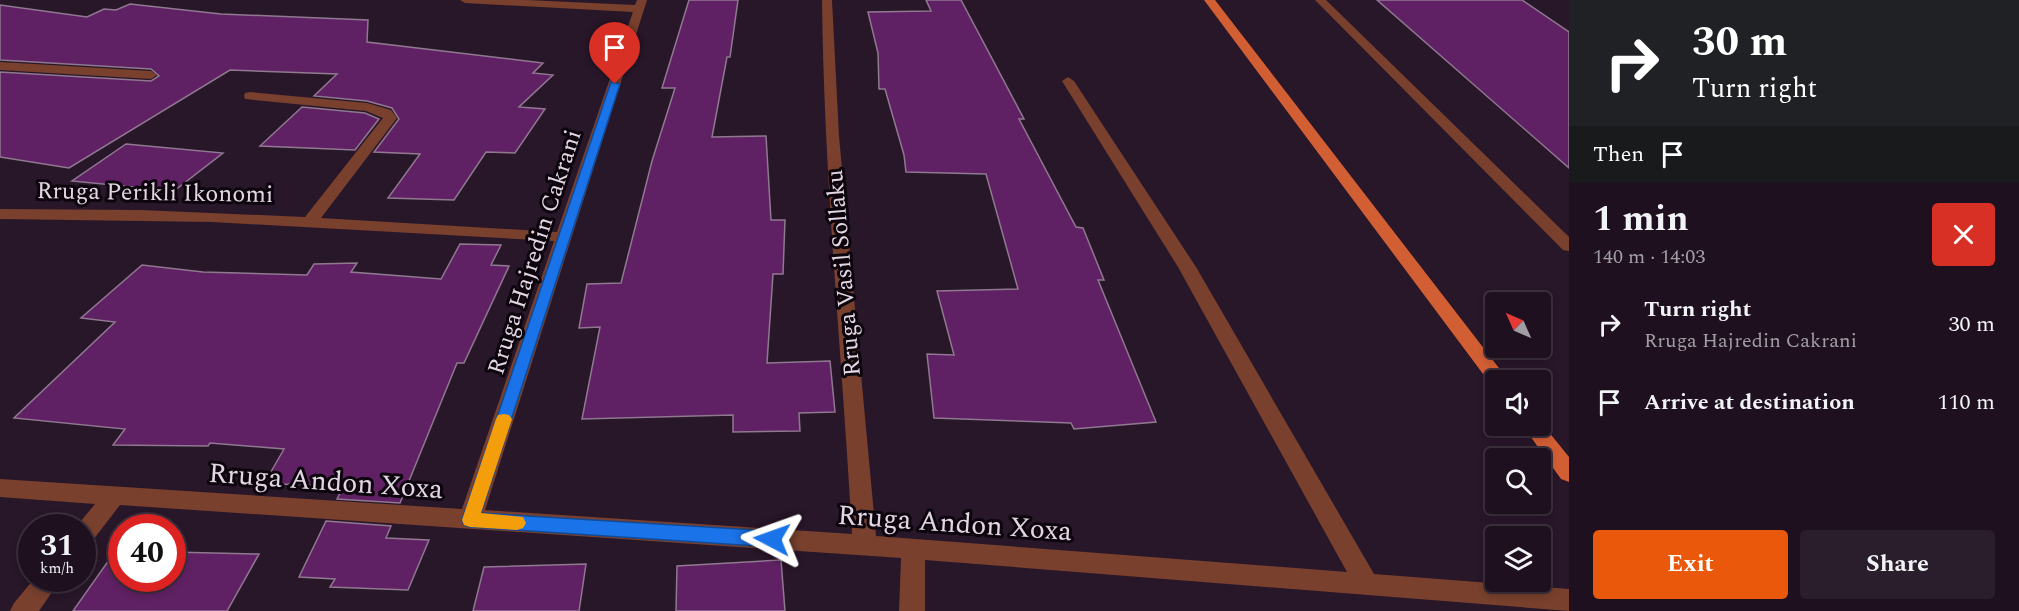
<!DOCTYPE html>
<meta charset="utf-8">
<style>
body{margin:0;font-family:Spectral,serif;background:#2b1e2c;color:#f1f3f6;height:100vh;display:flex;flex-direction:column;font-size:22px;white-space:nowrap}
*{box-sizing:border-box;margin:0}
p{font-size:20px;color:#a19da4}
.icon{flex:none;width:33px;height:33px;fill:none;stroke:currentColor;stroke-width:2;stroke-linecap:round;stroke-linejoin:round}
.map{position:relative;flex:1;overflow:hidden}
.details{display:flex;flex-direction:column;background:#1e101f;width:450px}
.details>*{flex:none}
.banner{background:#202124;color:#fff;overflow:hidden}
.needle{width:39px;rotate:315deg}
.fabs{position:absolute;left:1485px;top:292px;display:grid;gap:12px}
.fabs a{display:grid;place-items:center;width:66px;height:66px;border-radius:6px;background:#1e101f;box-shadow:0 3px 9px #0003,0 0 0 2px #3c303d;font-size:30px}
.speed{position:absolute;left:18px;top:514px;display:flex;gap:12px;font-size:30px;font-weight:700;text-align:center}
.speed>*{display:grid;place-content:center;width:78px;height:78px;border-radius:50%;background:#1e101f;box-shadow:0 3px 9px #0003,0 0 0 2px #3c303d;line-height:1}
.speed small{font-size:15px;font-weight:400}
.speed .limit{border:9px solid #d22;background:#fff;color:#111}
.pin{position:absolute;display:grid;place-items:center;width:51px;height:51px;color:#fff;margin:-62px -26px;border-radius:50% 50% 50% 0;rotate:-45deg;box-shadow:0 0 6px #0007}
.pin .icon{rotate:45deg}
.me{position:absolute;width:66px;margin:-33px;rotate:274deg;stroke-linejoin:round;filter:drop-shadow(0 0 4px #0008)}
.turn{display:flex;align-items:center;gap:21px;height:126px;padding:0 24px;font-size:27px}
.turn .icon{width:78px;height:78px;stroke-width:2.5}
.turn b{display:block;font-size:42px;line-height:51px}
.then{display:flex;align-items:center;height:57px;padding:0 24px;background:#0003;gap:12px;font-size:22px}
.round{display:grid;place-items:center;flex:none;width:63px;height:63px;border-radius:6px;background:#2b1e2c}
.summary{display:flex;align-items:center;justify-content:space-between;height:102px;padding:0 24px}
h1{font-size:36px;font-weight:700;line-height:45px}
.button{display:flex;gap:12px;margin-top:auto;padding:12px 24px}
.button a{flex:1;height:69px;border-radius:6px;background:#ea580c;color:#fff;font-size:24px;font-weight:700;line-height:69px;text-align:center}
.button a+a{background:#2b1e2c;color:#f1f3f6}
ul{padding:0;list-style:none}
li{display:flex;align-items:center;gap:18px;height:78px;padding:0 24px}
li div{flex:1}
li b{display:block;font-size:22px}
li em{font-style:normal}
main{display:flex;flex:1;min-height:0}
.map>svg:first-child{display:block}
.building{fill:#5f2163;stroke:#907891;stroke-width:1.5}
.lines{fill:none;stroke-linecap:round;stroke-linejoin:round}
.minor{fill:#78402d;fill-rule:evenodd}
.major{fill:#d25e34;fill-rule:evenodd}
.route{fill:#1a73e8;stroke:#114b97;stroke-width:1.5}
.slow{fill:#f59e0b}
.labels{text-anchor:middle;stroke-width:6;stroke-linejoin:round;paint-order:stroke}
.street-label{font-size:24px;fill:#e3d6e3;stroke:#0c050d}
.near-street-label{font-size:28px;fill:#e3d6e3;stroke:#0c050d}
</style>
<main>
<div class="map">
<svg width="1569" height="611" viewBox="0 0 1569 611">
<rect width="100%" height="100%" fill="#281629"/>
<!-- building -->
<g class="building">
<path d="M 689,0 L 738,0 L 730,57 L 727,57 L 712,137 L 766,136 L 771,220 L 785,220 L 783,274 L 773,274 L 767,363 L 830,361 L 835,412 L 799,413 L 800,431 L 733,432 L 733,415 L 582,419 L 600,327 L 579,328 L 587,284 L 621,283 L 652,161 L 675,88 L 662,88 Z"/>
<path d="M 926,0 L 961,0 L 1024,119 L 1019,119 L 1076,227 L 1083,228 L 1104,280 L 1098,280 L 1156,422 L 1074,429 L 1071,423 L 934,418 L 927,354 L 954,355 L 937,291 L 1018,289 L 986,174 L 906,172 L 904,155 L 885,89 L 879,89 L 878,53 L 868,12 L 931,11 Z"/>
<path d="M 1377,0 L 1522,0 L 1569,32 L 1569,168 Z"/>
<path d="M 130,4 L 221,14 L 368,20 L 367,42 L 543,63 L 533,73 L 553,75 L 519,107 L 545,109 L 515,153 L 486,152 L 454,200 L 388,198 L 420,154 L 374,152 L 399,119 L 392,108 L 367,101 L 314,96 L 337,74 L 230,70 L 69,168 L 0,157 L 0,72 L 151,81 L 159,76 L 151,69 L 0,60 L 0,5 L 87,17 L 104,9 L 116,10 Z"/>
<path d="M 302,107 L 365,113 L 379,119 L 355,150 L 260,146 Z"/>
<path d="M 126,144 L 223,153 L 174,191 L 72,181 Z"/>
<path d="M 460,244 L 501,245 L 491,265 L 509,266 L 464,363 L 457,363 L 400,503 L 337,499 L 344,485 L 264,484 L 284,449 L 210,443 L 208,446 L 113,445 L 125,429 L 14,418 L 115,322 L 81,318 L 142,265 L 203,272 L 307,275 L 314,264 L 357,263 L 351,272 L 441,279 Z"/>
<path d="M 326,521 L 391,526 L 386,538 L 429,540 L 408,590 L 330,587 L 335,579 L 299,577 Z"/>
<path d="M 116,550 L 122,551 L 122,579 L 172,579 L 172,552 L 259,554 L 227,611 L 73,611 Z"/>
<path d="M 781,560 L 785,611 L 676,611 L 677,566 Z"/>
<path d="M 586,564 L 579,611 L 473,611 L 484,567 Z"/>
</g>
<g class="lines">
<!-- minor -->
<g class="minor">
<path d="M 460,0 L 527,0 L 635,5 L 637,0 L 647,0 L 485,510 L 852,534 C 842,356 824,178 822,0 L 832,0 L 839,136 L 876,536 L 1347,572 L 1178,267 L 1062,81 L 1068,77 L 1074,81 L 1196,267 L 1374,574 L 1569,589 L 1569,611 L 925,560 L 925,611 L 899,611 L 901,558 L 120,505 L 90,544 L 82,547 L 82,528 L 75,528 L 95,504 L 0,497 L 0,479 L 462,509 L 554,241 L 212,222 L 0,219 L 0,209 L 141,210 L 305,217 L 383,118 L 366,111 L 245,99 L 244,96 L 245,93 L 250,92 L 367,103 L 391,110 L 397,118 L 321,218 L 557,232 L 633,12 L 465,3 Z"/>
<path d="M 1315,0 L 1326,0 L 1569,237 L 1569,251 L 1563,250 Z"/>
<path d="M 0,62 L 151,71 L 157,75 L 151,79 L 0,70 Z"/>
<path d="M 34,579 L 61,579 L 39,611 L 10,611 L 14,603 Z"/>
</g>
<!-- major -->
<g class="major">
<path d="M 1204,0 L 1215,0 L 1509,381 L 1496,381 L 1496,387 L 1492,386 Z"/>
<path d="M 1540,421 L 1569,457 L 1569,482 L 1561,479 L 1523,426 L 1540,426 Z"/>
</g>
</g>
<!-- route -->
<path class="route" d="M 611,82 L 620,84 L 481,513 L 772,531 L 778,533 L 781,539 L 778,544 L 772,547 L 470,527 L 464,525 L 462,520 Z"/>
<!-- slow -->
<path class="slow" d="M 504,414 L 509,415 L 512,419 L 481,513 L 523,517 L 526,523 L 523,528 L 517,530 L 470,527 L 464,525 L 462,520 L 496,419 L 498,415 Z"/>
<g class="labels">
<!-- street labels -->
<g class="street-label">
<text transform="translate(155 192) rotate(1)" y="8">Rruga Perikli Ikonomi</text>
<text transform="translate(534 252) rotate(-72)" y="8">Rruga Hajredin Cakrani</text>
<text transform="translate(843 273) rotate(-95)" y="8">Rruga Vasil Sollaku</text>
</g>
<!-- near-street labels -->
<g class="near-street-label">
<text transform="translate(326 480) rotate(4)" y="10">Rruga Andon Xoxa</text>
<text transform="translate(955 522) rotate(4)" y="10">Rruga Andon Xoxa</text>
</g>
</g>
</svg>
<div class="fabs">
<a><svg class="needle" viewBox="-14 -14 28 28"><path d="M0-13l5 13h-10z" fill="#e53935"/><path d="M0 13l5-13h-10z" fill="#a19da4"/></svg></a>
<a><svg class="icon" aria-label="sound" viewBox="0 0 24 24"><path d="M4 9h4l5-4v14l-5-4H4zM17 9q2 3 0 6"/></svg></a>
<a><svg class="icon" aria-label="search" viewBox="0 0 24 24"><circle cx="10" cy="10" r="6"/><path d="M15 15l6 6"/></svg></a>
<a><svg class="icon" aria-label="layers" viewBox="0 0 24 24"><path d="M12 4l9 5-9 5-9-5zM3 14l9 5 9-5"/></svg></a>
</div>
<div class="speed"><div>31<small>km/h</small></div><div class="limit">40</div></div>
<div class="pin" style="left:615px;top:84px;background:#d93025"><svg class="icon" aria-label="arrive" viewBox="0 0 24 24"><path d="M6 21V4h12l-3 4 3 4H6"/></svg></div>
<svg class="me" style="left:772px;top:539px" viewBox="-20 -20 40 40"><path d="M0-17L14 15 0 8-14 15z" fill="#1a73e8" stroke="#fff" stroke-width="4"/></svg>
</div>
<section class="details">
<div class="banner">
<div class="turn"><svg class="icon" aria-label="right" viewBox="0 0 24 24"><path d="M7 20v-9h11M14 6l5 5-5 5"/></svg><div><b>30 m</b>Turn right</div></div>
<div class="then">Then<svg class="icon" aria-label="arrive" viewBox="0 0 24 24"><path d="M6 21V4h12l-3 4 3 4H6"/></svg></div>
</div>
<div class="summary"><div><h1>1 min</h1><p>140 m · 14:03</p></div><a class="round" style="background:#d93025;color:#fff"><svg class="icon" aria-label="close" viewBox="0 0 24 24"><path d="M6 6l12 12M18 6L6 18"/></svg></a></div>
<ul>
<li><svg class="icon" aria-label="right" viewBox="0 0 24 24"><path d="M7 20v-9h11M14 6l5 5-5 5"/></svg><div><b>Turn right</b><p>Rruga Hajredin Cakrani</p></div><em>30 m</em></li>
<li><svg class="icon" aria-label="arrive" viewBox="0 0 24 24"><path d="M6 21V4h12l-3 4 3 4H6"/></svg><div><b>Arrive at destination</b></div><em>110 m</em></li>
</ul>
<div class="button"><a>Exit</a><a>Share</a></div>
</section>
</main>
